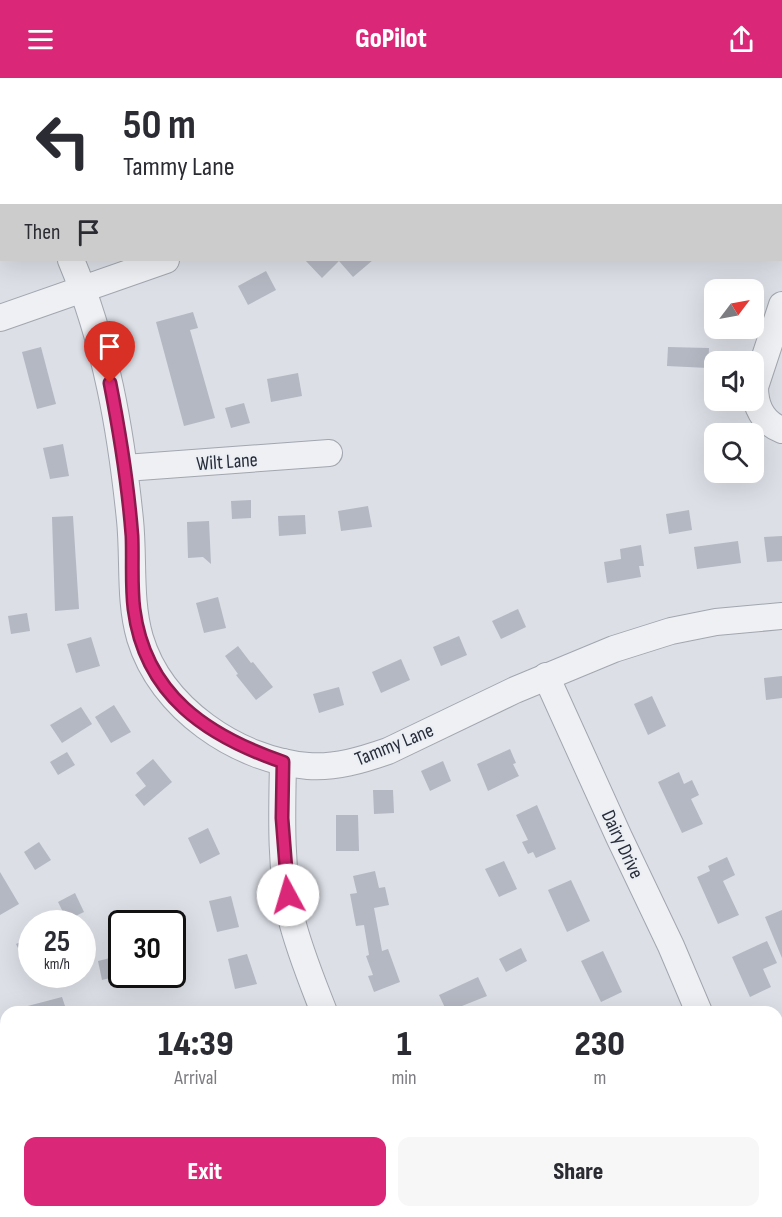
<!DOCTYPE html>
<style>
body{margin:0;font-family:"Sofia Sans Condensed",sans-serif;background:#f7f7f7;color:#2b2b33;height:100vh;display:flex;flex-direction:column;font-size:22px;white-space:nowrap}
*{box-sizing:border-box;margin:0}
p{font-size:20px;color:#7c7c81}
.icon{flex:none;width:33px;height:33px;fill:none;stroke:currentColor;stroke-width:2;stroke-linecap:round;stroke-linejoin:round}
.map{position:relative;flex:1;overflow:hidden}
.side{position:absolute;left:0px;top:928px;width:783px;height:212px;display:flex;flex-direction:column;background:#fff;border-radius:18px 18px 0 0;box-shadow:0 6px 24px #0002}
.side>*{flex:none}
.top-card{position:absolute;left:0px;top:0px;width:783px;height:183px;box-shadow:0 6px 24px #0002;background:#fff;color:#2b2b33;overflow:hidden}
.needle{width:39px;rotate:58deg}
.controls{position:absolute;left:704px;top:201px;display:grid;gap:12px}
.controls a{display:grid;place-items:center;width:60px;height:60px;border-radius:12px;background:#fff;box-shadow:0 6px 24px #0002;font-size:30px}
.speed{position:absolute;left:18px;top:832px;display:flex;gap:12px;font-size:30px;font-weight:700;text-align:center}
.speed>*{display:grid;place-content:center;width:78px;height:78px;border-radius:50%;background:#fff;box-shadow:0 6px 24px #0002;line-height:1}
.speed small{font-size:15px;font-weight:400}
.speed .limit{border:3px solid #111;border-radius:9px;background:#fff;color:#111}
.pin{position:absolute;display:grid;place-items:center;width:51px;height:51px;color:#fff;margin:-62px -26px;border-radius:50% 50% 50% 0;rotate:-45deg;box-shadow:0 0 6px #0007}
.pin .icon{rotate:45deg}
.me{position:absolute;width:66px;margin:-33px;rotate:354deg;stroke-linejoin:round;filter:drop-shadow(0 0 4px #0008)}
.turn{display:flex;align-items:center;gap:21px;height:126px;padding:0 24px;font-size:27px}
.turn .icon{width:78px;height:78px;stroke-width:2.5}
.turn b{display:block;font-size:42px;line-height:51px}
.then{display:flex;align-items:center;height:57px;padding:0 24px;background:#0003;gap:12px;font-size:22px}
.eta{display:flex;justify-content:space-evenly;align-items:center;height:102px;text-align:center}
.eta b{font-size:36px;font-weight:800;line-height:42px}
.cta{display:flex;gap:12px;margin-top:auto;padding:12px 24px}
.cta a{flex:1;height:69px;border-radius:12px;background:#db2777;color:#fff;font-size:24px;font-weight:800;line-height:69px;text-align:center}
.cta a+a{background:#f7f7f7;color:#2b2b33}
header{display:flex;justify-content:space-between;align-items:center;height:78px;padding:0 24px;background:#db2777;color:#fff;font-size:27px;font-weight:800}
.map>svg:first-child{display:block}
.building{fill:#b4b8c2}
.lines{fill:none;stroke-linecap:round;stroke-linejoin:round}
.minor-casing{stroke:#a2a6af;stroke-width:28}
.minor{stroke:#eff0f4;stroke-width:26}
.route-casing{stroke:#8e194d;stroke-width:15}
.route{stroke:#db2777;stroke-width:10}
.labels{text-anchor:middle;stroke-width:4.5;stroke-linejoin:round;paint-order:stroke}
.street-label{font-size:20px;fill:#272d3b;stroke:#ebeef3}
</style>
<header><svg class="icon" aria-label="menu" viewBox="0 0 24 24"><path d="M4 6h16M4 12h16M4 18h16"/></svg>GoPilot<svg class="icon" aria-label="share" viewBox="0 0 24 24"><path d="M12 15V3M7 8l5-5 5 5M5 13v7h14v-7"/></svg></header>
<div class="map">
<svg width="782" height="1139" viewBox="0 0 782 1139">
<rect width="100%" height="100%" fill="#dcdfe6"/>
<!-- building -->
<g class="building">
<path d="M 305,182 L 373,182 L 353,199 L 339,183 L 322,200 Z"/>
<path d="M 266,193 L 276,212 L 248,227 L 238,208 Z"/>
<path d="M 193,234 L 198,250 L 190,252 L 215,340 L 184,348 L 156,244 Z"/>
<path d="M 41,269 L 56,326 L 37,331 L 22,274 Z"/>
<path d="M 668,269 L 709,270 L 708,290 L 667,288 Z"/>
<path d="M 298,295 L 302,318 L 271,324 L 267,301 Z"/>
<path d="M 244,325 L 250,345 L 231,350 L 225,330 Z"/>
<path d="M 63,366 L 69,398 L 50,401 L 43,370 Z"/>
<path d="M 251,422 L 251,440 L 232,441 L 231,423 Z"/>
<path d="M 368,428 L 372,449 L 341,453 L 338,433 Z"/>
<path d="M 689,432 L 692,452 L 669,456 L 666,436 Z"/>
<path d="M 305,437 L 306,456 L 279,458 L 278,438 Z"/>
<path d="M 73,438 L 79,531 L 55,533 L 52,439 Z"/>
<path d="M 209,443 L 211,486 L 203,479 L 188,480 L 187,444 Z"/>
<path d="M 782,458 L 782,483 L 767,484 L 764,459 Z"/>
<path d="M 738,463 L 741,485 L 697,491 L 694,469 Z"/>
<path d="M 641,467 L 644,488 L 639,488 L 641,499 L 607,505 L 604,484 L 621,481 L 620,471 Z"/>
<path d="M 218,519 L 226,550 L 204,555 L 196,525 Z"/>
<path d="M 518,531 L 526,549 L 501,561 L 492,543 Z"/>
<path d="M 27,535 L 30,553 L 11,556 L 8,538 Z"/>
<path d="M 459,558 L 467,577 L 441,588 L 433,569 Z"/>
<path d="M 91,559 L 100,588 L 76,595 L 67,566 Z"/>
<path d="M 238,568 L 251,585 L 253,584 L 273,609 L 256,622 L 236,597 L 238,596 L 225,578 Z"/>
<path d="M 401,581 L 410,602 L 381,615 L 372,594 Z"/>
<path d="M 782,598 L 782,620 L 766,622 L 764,600 Z"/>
<path d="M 339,609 L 344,627 L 319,635 L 313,616 Z"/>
<path d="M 652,618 L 666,648 L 648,657 L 634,626 Z"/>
<path d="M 114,627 L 131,654 L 111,665 L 95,639 Z"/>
<path d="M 81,629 L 92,646 L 62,665 L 50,647 Z"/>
<path d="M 510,671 L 516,685 L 513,686 L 519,698 L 488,713 L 477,686 Z"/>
<path d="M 67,674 L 75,687 L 58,697 L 50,684 Z"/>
<path d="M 153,681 L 172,704 L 144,728 L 135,717 L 146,708 L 136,695 Z"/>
<path d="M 443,683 L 451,703 L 430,713 L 421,693 Z"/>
<path d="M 679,694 L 684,706 L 692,702 L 699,717 L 691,721 L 703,746 L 682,755 L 658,704 Z"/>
<path d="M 373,712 L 393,712 L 394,735 L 374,736 Z"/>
<path d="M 537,727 L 556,771 L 536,780 L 533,774 L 528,776 L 522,764 L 528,762 L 516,737 Z"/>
<path d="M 336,737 L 358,737 L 359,773 L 336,773 Z"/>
<path d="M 208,750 L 220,776 L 200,786 L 188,760 Z"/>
<path d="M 39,764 L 51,782 L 35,792 L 24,774 Z"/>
<path d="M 727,779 L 735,797 L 723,803 L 739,837 L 718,846 L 697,799 L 710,793 L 708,788 Z"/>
<path d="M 504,783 L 517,811 L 499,819 L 485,791 Z"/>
<path d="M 375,793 L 379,810 L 385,809 L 389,827 L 374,830 L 382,873 L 388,871 L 400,904 L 374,914 L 368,898 L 373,897 L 366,878 L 369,877 L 364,847 L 356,848 L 350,816 L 357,815 L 353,798 Z"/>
<path d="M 0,794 L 19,826 L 0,837 Z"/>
<path d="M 571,802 L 590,843 L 567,854 L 548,812 Z"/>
<path d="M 75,815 L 84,834 L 67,842 L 58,824 Z"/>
<path d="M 231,818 L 239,849 L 217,854 L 209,823 Z"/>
<path d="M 782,832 L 782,880 L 765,839 Z"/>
<path d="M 32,859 L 32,899 L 16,866 Z"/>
<path d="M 767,863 L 777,885 L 763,891 L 771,909 L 750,919 L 732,879 Z"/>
<path d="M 521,870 L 527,883 L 506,894 L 499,881 Z"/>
<path d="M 603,873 L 622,914 L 601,924 L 581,883 Z"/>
<path d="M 247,876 L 257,906 L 235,911 L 228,881 Z"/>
<path d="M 122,877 L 122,897 L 102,902 L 98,883 Z"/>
<path d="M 478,899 L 487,918 L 447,934 L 439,917 Z"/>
<path d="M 62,919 L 67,934 L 21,934 L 20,930 Z"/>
</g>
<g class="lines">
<!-- minor casing -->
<g class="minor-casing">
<g id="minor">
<path d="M 339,0 L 342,2"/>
<path d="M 0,44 L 2,47"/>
<path d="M 71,182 C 106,265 121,353 130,442 C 134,481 129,522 140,560 C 161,630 237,682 308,688 C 336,690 362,682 388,673 L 515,612 L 614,571 L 671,553 L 716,544 L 782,538"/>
<path d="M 782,227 L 755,309 C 755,328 763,345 782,352"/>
<path d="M 0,240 L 166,182"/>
<path d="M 125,390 L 329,375"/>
<path d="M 546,598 L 619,759 L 671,868 L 699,934"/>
<path d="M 283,684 C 282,735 280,789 291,839 C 299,872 312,903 324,934"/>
<path d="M 0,979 L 6,1000"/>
<path d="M 35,1134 L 36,1139"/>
<path d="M 351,1139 L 352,1134"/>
<path d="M 717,1139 L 717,1134"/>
</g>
</g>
<!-- minor -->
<use href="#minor" class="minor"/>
</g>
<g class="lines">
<!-- route casing -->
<g class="route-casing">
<path id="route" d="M 110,305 C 120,356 128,406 132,458 C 133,482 131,507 134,531 C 145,617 207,658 283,684 L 282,740 L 288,817"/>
</g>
<!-- route -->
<use href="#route" class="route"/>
</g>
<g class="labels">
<!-- street labels -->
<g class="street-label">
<text transform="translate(227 383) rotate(-4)" y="7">Wilt Lane</text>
<text transform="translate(394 666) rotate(-22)" y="7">Tammy Lane</text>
<text transform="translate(623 766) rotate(65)" y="7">Dairy Drive</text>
</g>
</g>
</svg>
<div class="controls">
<a><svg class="needle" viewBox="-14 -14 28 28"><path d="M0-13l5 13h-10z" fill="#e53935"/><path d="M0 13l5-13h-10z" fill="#7c7c81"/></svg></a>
<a><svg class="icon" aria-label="sound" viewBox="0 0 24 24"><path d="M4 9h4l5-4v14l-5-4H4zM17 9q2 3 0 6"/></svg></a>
<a><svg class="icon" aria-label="search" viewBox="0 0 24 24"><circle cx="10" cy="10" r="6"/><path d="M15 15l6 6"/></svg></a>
</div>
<div class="speed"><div>25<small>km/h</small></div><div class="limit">30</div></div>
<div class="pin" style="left:110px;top:305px;background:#d93025"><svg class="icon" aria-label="arrive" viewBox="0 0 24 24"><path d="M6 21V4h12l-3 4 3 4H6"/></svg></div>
<svg class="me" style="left:288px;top:817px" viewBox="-20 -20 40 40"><circle r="19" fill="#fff"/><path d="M0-13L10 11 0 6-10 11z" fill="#db2777"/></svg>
<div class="top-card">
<div class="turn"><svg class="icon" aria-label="left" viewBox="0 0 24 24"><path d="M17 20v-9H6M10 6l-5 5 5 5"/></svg><div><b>50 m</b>Tammy Lane</div></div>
<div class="then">Then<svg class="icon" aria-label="arrive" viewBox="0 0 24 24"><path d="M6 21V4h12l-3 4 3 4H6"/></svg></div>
</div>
<section class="side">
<div class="eta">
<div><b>14:39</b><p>Arrival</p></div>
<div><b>1</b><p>min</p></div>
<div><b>230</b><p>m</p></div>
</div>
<div class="cta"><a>Exit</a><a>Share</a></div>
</section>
</div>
